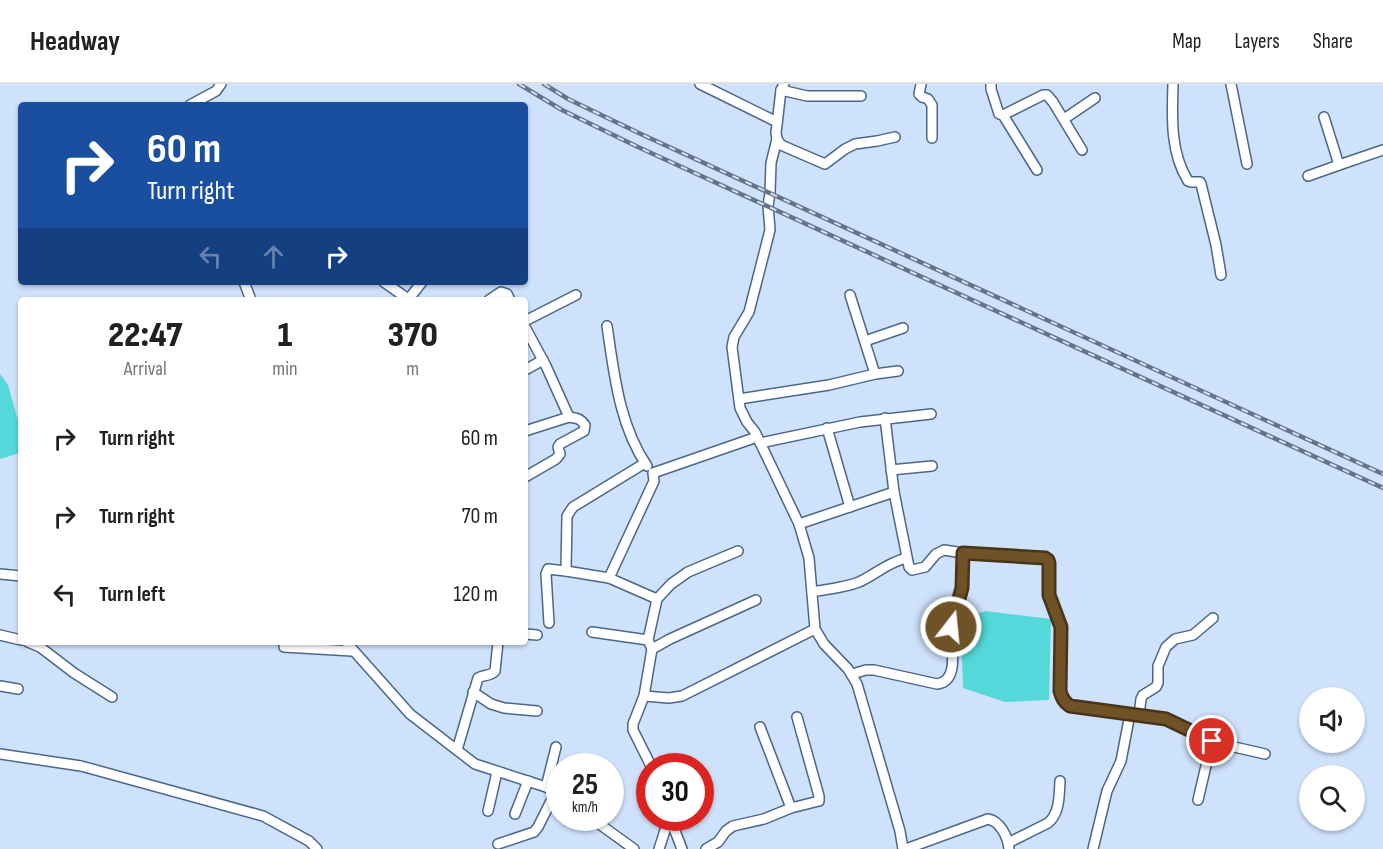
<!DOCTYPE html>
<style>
body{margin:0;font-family:"Sofia Sans Condensed",sans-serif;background:#f6f6f6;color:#202124;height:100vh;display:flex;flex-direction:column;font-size:22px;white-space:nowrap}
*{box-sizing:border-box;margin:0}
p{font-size:20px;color:#757577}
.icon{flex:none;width:33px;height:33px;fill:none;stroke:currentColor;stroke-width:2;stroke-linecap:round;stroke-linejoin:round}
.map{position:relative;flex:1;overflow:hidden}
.sheet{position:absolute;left:18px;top:213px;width:510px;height:348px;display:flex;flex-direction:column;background:#fff;border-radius:6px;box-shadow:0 2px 4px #0004}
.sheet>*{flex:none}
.top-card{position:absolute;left:18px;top:18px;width:510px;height:183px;border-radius:6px;box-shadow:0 2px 4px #0004;background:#1a4fa0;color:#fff;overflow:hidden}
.fabs{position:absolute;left:1299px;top:603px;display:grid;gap:12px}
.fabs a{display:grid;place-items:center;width:66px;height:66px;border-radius:50%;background:#fff;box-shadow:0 2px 4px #0004;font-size:30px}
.speed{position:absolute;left:546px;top:669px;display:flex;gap:12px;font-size:30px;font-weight:700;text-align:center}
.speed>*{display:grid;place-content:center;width:78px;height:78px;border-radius:50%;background:#fff;box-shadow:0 2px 4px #0004;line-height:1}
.speed small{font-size:15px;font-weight:400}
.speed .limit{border:9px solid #d22;background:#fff;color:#111}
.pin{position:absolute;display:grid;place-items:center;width:51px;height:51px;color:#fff;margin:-26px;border:3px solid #fff;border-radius:50%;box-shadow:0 2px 6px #0007}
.me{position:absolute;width:66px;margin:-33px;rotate:16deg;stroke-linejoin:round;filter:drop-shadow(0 0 4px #0008)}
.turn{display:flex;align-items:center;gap:21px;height:126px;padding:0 30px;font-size:27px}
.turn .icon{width:78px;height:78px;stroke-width:2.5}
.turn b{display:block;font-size:42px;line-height:51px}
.lanes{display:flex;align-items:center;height:57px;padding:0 30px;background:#0003;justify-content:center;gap:30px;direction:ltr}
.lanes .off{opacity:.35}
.eta{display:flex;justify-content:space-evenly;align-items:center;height:102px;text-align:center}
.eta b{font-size:36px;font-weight:800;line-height:42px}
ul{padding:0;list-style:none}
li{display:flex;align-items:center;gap:18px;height:78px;padding:0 30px}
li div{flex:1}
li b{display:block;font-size:22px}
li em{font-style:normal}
header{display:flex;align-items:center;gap:36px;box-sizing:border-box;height:84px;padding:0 30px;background:#fff;border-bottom:2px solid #e0e0e0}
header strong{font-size:28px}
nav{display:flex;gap:33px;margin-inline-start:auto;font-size:21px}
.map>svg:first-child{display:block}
.water{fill:#54d8da}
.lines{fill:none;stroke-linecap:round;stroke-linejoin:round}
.minor-casing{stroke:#4b668a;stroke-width:12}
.minor{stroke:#fff;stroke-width:9}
.rail-casing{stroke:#657386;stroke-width:4.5}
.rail{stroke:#cfe2fb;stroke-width:2;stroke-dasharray:7;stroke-linecap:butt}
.route-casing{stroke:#483519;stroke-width:15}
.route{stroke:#6f5226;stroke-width:10}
</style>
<header>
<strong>Headway</strong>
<nav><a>Map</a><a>Layers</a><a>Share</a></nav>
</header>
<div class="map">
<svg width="1383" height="765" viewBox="0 0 1383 765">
<rect width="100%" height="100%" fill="#cfe2fb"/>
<!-- water -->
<g class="water">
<path d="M 0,290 L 8,301 L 21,347 L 20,369 L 0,375 Z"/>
<path d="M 985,527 L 1051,535 L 1049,616 L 1005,618 L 963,604 L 962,575 L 957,537 Z"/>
</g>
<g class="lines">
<!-- minor casing -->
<g class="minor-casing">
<g id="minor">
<path d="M 700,0 L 777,38"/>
<path d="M 784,0 L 781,6 L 776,49 L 777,55 L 781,61 L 825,80 L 845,65 L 855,60 L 877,57 L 895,53"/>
<path d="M 921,0 L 919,10 L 922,13 L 928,15 L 932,21 L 932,54"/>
<path d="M 991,0 L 991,5 L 999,30 L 1003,31 L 1037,86"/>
<path d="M 1173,0 C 1172,33 1170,68 1188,97 L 1191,98 L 1200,98 L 1201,100 L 1216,161 L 1221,191"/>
<path d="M 1231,0 L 1247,80"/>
<path d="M 781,6 L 807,12 L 861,12"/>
<path d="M 190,21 L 216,7 L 221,0"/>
<path d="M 1003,31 L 1043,11 L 1047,11 L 1053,18 L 1082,66"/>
<path d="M 1324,33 L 1339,81 L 1383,66"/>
<path d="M 1064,35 L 1095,14"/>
<path d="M 777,55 L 771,79 L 770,109 L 768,122 L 770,146 L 749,228 L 734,253 L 732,263 L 740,324 L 747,338 L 755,348 L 799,440 L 809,474 L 815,545 L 824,560 L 848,585 L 857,600 L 900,747 L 903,765"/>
<path d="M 1308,92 L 1339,81"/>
<path d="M 244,198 L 251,216"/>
<path d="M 384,198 L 408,215"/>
<path d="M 850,211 L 875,290"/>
<path d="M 408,216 L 422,198"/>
<path d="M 489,216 L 501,208 L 507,210 L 510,216"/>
<path d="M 525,237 L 576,211"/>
<path d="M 607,242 C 614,289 619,341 647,382"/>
<path d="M 525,243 L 546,282 L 569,333 L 525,347"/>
<path d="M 865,257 L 903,244"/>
<path d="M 525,286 L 543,276"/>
<path d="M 739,315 L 829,301 L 875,290 L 898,287"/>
<path d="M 885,334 L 894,408 L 909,483 L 912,486 L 925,483 L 936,470 L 944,466 L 963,469"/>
<path d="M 827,344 L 850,423"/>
<path d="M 760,359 L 860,338 L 931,330"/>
<path d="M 891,386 L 932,382"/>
<path d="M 525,393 L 556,375 L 560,370 L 558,363 L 560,360 L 584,347 L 585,341 C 580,334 576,334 569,333"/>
<path d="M 799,440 L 894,408"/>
<path d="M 566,487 L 609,494 L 657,515"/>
<path d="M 0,490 L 21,492"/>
<path d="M 609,494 L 654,397 L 653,389 L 757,353"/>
<path d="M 812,508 C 827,505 844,504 859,498 C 876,490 887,479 906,474"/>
<path d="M 549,539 L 546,490 L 548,485 L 566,487 L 567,432 L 573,423 L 645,379"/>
<path d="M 592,548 L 648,556"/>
<path d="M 525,550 L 537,551"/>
<path d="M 0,551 L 21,556"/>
<path d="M 28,558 L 40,563 L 74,589 L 112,613"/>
<path d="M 346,558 L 410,630 L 475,680 L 546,703 L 560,712"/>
<path d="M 284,563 L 352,567"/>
<path d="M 652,565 L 670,555 L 756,516"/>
<path d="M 852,590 L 866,586 L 874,586 L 937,600 C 963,597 948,553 952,538 C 954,527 959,517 961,507 C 964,495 963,482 963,469 L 1038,473 C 1044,474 1047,474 1049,479 L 1049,511 L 1059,535 L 1061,543 L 1060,607 C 1062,614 1064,618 1070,622 L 1130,630"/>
<path d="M 0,602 L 18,605"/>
<path d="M 473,608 L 491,620 L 504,624 L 537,627"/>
<path d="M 644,612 L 669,614 L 682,612 L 815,545"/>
<path d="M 1139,631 L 1141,615 L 1143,611 L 1156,603 L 1158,599 L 1158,582 L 1166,563 L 1175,555 L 1193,551 L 1213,534"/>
<path d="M 760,643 L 791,724"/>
<path d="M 457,666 L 478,594 C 484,590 490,593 495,587 L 498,558"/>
<path d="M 0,670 L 81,682 L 263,732 L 309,757 L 317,765"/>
<path d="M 651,682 L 633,646 L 633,640 L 644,612 L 652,565 L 648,556 L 657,515 L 671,500 L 688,488 L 738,467"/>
<path d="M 546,703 L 556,663"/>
<path d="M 1198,716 L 1212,656"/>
<path d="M 488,727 L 497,688"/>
<path d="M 515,730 L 528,697"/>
<path d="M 591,734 L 634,765"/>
<path d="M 670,734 L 682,765"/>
<path d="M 1008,759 L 1048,739 C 1060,729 1059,712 1060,697"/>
<path d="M 498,760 L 534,748 L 538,743 L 555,709"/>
<path d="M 659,765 L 669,734"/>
<path d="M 706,765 L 718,758 L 726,747 L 733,742 L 764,735 L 791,724 L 819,717 L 819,712 L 797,633"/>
<path d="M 906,765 L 988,735 C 1000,737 1008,753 1009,765"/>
<path d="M 1093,765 L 1107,707 L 1121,677 L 1130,630 L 1166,635 L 1221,660 L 1265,670"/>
</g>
</g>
<!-- minor -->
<use href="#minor" class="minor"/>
<!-- rail casing -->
<g class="rail-casing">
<g id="rail">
<path d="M 519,0 L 562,26 L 638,63 L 1383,404"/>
<path d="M 544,0 L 568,15 L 643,51 L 1383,390"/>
</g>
</g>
<!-- rail -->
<use href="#rail" class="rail"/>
</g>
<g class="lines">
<!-- route casing -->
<g class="route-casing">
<path id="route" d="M 951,543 L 962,504 L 963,469 L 1045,474 L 1048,476 L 1049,479 L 1049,511 L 1061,543 L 1060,607 C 1062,614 1064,618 1070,622 L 1166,635 L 1212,657"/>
</g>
<!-- route -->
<use href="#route" class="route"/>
</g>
</svg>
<div class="fabs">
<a><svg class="icon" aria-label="sound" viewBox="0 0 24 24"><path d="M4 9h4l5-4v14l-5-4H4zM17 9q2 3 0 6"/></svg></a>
<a><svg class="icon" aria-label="search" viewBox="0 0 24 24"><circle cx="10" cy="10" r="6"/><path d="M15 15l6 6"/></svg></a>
</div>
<div class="speed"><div>25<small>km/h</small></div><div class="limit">30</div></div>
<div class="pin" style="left:1212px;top:657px;background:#d93025"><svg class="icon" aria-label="arrive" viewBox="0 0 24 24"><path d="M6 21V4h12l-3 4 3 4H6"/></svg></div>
<svg class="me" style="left:951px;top:543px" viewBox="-20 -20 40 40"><circle r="17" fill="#6f5226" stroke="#fff" stroke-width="3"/><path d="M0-11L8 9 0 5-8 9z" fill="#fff"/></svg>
<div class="top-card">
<div class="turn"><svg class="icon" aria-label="right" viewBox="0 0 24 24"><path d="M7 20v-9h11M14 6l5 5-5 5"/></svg><div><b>60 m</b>Turn right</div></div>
<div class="lanes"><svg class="icon off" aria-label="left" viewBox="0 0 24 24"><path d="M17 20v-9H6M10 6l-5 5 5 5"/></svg><svg class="icon off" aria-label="ahead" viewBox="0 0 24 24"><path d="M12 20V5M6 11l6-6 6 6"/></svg><svg class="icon" aria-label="right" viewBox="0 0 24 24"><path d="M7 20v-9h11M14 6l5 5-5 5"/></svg></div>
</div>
<section class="sheet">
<div class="eta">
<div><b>22:47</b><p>Arrival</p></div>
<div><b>1</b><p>min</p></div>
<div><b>370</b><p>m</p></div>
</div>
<ul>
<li><svg class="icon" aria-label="right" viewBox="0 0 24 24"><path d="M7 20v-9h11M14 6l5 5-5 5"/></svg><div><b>Turn right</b></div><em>60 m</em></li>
<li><svg class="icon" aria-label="right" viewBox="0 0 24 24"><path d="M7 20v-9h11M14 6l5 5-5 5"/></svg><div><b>Turn right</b></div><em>70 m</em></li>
<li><svg class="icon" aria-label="left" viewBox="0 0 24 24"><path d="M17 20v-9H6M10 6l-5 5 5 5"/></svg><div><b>Turn left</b></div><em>120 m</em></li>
</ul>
</section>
</div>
